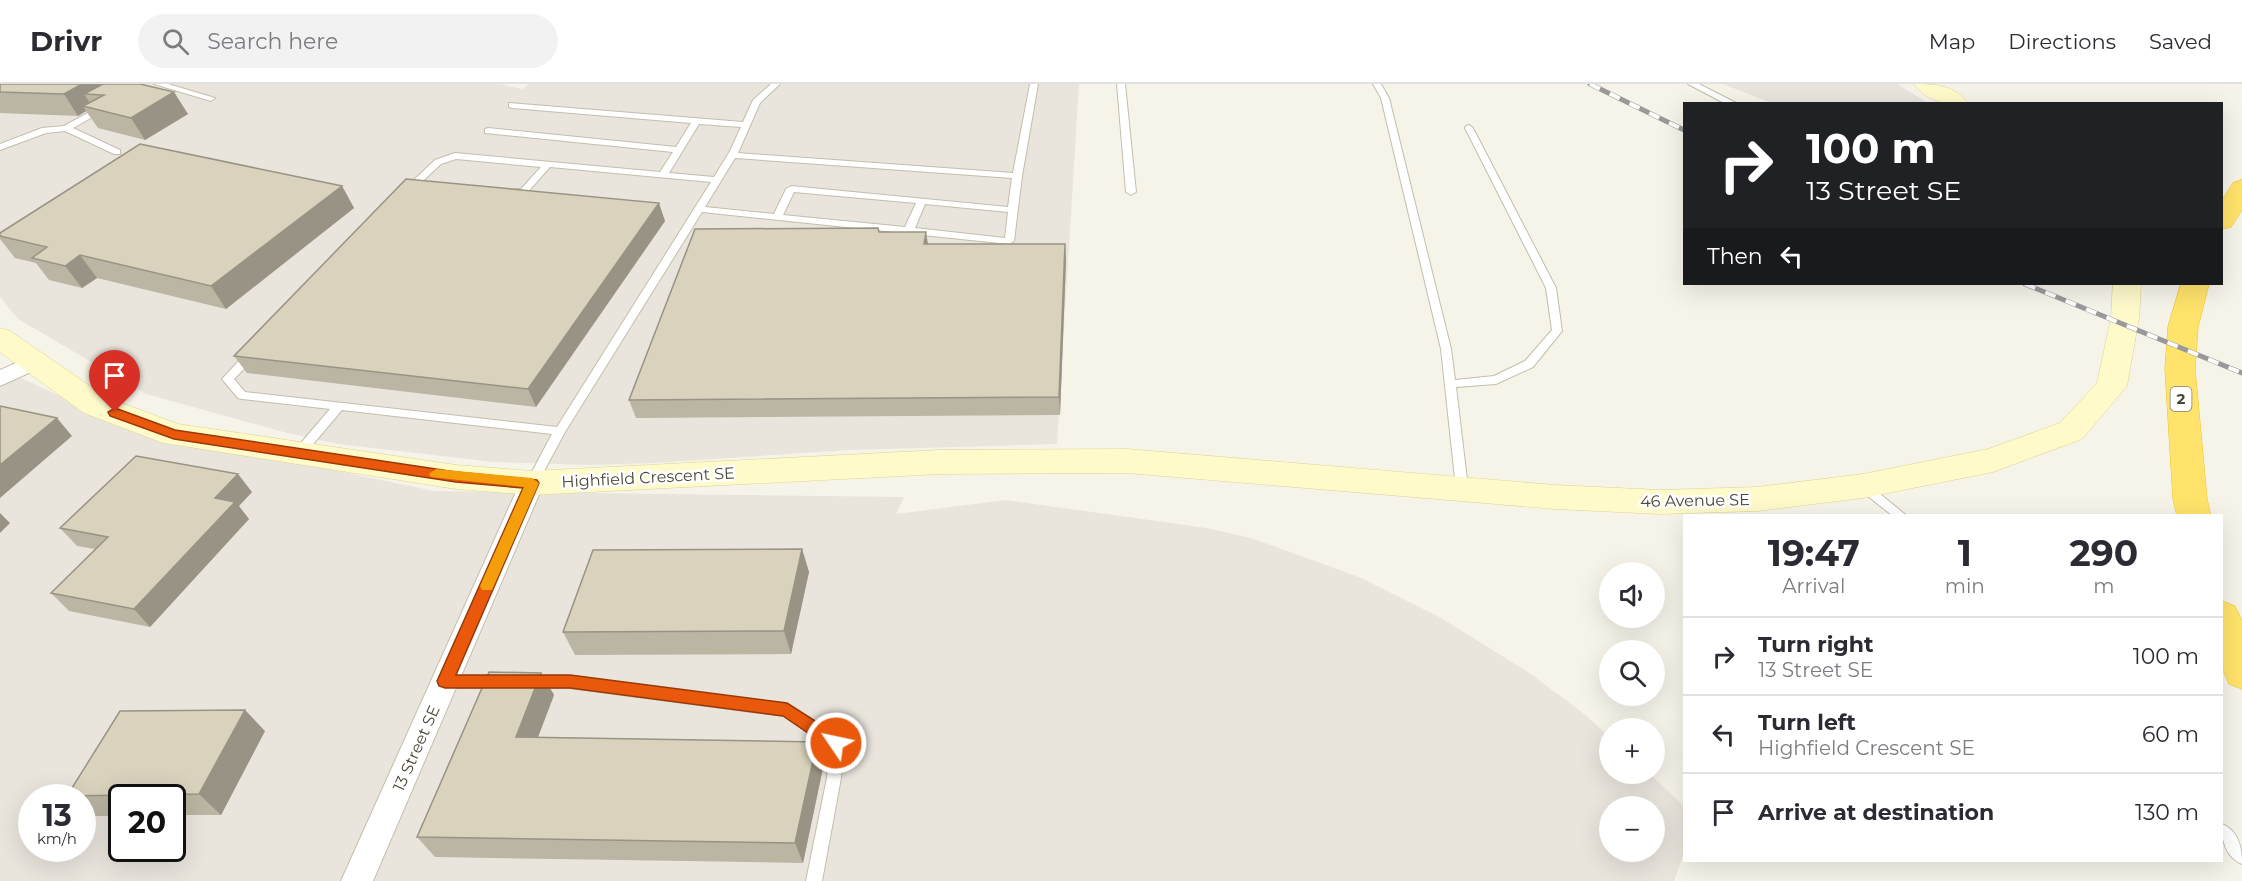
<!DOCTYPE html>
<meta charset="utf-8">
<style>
body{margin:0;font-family:Montserrat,sans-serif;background:#f2f2f3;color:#2b2b33;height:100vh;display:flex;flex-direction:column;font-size:22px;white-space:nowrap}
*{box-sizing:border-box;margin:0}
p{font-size:20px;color:#7c7c81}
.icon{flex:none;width:33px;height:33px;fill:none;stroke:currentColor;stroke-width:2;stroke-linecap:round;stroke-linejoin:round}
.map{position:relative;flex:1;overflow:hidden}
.side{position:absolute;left:1683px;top:430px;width:540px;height:348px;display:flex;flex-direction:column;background:#fff;border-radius:0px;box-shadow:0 6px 24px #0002}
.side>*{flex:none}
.banner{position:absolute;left:1683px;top:18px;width:540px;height:183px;border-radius:0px;box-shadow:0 6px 24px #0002;background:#202124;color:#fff;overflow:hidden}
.fabs{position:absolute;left:1599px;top:478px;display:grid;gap:12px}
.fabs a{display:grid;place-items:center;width:66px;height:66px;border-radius:50%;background:#fff;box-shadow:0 6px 24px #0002;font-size:30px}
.speed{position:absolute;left:18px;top:700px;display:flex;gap:12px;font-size:30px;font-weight:700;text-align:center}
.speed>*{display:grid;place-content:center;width:78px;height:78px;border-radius:50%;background:#fff;box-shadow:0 6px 24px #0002;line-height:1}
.speed small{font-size:15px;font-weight:400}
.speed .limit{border:3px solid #111;border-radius:9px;background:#fff;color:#111}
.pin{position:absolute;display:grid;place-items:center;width:51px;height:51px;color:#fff;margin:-62px -26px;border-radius:50% 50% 50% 0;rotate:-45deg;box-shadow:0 0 6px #0007}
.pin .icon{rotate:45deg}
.me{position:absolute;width:66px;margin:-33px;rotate:304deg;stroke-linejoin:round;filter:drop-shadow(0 0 4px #0008)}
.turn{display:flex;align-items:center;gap:21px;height:126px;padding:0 24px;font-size:27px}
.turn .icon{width:78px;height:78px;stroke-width:2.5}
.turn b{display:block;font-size:42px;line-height:51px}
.then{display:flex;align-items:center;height:57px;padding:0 24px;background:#0003;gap:12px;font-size:22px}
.eta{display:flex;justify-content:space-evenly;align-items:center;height:102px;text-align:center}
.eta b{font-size:36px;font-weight:700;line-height:42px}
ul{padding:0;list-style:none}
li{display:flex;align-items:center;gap:18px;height:78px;padding:0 24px;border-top:2px solid #e1e1e2}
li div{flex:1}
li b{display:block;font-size:22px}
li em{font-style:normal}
header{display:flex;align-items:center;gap:36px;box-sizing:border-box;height:84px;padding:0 30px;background:#fff;border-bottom:2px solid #e1e1e2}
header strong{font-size:28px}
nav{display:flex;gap:33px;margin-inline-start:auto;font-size:21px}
.search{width:420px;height:54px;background:#f2f2f3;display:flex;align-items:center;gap:15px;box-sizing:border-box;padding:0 21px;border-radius:33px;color:#7c7c81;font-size:22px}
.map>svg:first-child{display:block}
.industrial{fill:#e9e5dd;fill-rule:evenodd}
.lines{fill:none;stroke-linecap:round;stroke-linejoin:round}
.lane-casing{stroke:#c3beaa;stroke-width:2}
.street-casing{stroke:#c3beaa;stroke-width:2}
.secondary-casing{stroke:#dbd394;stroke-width:1}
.highway-casing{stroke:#efc32a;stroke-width:1}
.lane{fill:#fff;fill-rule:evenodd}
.street{fill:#fff;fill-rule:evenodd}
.secondary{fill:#fffaca;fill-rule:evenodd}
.highway{fill:#ffe36b;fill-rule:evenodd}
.rail-casing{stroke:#999;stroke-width:5}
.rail{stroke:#fff;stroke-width:4;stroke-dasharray:11;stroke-linecap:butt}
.wall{fill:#bbb5a3}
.shaded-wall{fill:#989384}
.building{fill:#d9d2bd;stroke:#989384;stroke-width:1.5}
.route{fill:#ea580c;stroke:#983908;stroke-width:1.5}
.slow{fill:#f59e0b}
.labels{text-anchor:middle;stroke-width:5;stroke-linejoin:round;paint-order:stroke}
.shield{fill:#fff;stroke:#817e72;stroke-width:1.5}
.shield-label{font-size:15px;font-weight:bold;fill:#4b4636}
.street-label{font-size:16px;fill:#4b4636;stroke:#fff}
</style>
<header>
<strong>Drivr</strong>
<div class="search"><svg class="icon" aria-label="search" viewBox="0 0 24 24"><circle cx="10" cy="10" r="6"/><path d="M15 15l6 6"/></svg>Search here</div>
<nav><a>Map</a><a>Directions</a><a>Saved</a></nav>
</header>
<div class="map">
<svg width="2242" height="797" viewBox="0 0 2242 797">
<rect width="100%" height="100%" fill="#f6f4e9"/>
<!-- industrial -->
<g class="industrial">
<path d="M 0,0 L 501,0 L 522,5 L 529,0 L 1079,0 L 1057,360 L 850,366 L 655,379 L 588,381 L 494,378 L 338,360 L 287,349 L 146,310 L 18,235 L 0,213 Z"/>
<path d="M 1723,0 L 1897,0 L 1928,19 L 1771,19 Z"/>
<path d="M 0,284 L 126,343 L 434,407 L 904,413 L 896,430 L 1006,416 L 1207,444 L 1251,454 L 1359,493 L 1441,534 L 1528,588 L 1587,632 L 1609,653 L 1610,690 L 1650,690 L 1684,722 L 1684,769 L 1674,797 L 0,797 ZM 32,714 L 82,714 L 82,765 L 32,765 ZM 122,714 L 172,714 L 172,765 L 122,765 ZM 1610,723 L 1654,723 L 1654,768 L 1610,768 Z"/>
</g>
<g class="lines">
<!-- lane casing -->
<g class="lane-casing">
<g id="lane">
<path d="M 154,0 L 168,0 L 215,14 L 211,17 Z"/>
<path d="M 771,0 L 780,0 L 760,19 L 738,69 L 1013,89 L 1030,0 L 1038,0 L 1022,92 L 1014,157 L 1009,160 L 702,128 L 565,348 L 536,402 L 532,403 L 526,399 L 552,350 L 342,326 L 303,372 L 299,373 L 293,369 L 295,366 L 330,325 L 242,315 L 238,314 L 222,295 L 249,266 L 257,266 L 258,269 L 257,272 L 234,295 L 245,308 L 557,343 L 711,98 L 550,83 L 526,110 L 510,110 L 505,107 L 507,105 L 521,105 L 541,83 L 456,75 L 441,80 L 410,109 L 407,110 L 402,107 L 435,76 L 455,69 L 660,88 L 673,68 L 485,49 L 485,45 L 488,44 L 676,63 L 691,39 L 512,24 L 509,23 L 509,19 L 743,38 L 753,16 ZM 699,40 L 741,43 L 730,67 L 714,93 L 669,89 ZM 735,74 L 1012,94 L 1008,123 L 791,102 L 786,105 L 774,130 L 705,123 ZM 794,108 L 916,119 L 905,143 L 783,131 ZM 925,120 L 1008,128 L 1005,154 L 915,144 Z"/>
<path d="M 1117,0 L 1125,0 L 1136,108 L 1131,111 L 1126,108 Z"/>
<path d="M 1373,0 L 1381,0 L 1389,14 L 1451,265 L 1455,296 L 1494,292 L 1525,277 L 1552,246 L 1546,204 L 1465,44 L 1466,42 L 1469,41 L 1473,44 L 1556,204 L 1562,247 L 1533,283 L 1496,300 L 1456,303 L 1468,404 L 1462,408 L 1456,404 L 1441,265 L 1381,14 Z"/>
<path d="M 1688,0 L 1699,0 L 1738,20 L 1726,20 Z"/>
<path d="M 102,21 L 105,22 L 105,26 L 73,44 L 120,66 L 120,70 L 114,70 L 65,47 L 46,49 L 0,66 L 0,60 L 42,44 L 64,42 Z"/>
<path d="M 1864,399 L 1868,400 L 1907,432 L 1893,432 L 1860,406 L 1858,403 Z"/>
<path d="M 445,592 L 501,592 L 506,594 L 508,598 L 506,602 L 501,604 L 445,604 L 440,602 L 438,598 L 440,594 Z"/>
<path d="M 530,592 L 569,592 L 787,620 L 841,655 L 843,659 L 841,694 L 822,797 L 806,797 L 827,694 L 829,662 L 784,632 L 569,604 L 530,604 L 525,602 L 523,598 L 525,594 Z"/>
<path d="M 2222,740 C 2239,747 2242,764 2242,780 C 2226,774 2221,755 2222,740 Z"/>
</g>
</g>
<!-- street casing -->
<g class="street-casing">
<g id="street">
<path d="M 34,271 L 42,273 L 45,278 L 42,283 L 0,302 L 0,286 Z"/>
<path d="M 532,390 L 540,393 L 544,399 L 373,797 L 341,797 L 520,399 L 524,393 Z"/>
</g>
</g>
<!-- secondary casing -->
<g class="secondary-casing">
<g id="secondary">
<path d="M 1914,0 C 1935,0 1956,1 1968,20 C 1948,20 1928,19 1914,0 Z"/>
<path d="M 2113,200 L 2141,200 L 2139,234 L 2127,302 L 2082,355 L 1993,388 L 1863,414 L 1757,427 L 1660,430 L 1555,425 L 1127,389 L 940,390 L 532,411 L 456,405 L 163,359 L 84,329 L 0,268 L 0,244 L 10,247 L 106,313 L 178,340 L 456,381 L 532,387 L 940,366 L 1127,365 L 1555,401 L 1660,406 L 1757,403 L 1863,390 L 1988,365 L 2060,339 L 2097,299 L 2111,234 Z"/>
</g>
</g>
<!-- highway casing -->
<g class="highway-casing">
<g id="highway">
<path d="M 2242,96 L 2242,126 L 2231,143 L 2222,145 L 2222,116 L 2233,99 Z"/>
<path d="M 2181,200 L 2209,200 L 2198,243 L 2195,285 L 2207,415 L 2211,432 L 2177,432 L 2173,415 L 2165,285 L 2168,243 Z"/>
<path d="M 2222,517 L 2235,522 L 2242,537 L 2242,605 L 2229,600 L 2222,584 Z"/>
</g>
</g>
<!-- lane -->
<use href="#lane" class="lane"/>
<!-- street -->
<use href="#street" class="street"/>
<!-- secondary -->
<use href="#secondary" class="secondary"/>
<!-- highway -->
<use href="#highway" class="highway"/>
<!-- rail casing -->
<g class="rail-casing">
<g id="rail">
<path d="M 1590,0 L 1684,46"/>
<path d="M 2025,200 L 2242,289"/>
</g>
</g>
<!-- rail -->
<use href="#rail" class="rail"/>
</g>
<!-- wall -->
<g class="wall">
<path d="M 0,0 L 140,0 L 188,30 L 145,56 L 98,44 L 86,27 L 78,32 L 0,29 Z"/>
<path d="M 342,102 L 354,124 L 226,225 L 97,194 L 82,204 L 49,196 L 36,179 L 15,174 L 0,155 L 0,149 Z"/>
<path d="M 665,137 L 536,323 L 247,289 L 234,272 Z"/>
<path d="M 879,148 L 928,160 L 1065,160 L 1066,177 L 1060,331 L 636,334 L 629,316 Z"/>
<path d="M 252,408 L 238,422 L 249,435 L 150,543 L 69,527 L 51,509 L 95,465 L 77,462 L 60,444 Z"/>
<path d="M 802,465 L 809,488 L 791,570 L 575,571 L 563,548 Z"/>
<path d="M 541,589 L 554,611 L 538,653 L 817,658 L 824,679 L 803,779 L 435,773 L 417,753 Z"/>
<path d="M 265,647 L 221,731 L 172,731 L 172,714 L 122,714 L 122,732 L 92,732 L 82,724 L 82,714 L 70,714 L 67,712 Z"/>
</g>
<!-- shaded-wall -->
<g class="shaded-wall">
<path d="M 82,0 L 130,0 L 104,11 L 84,10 L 93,24 L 83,22 L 86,27 L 78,32 L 64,10 Z"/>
<path d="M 174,8 L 188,30 L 145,56 L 131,34 Z"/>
<path d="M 342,102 L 354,124 L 226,225 L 211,202 Z"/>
<path d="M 659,119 L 665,137 L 536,323 L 528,305 Z"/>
<path d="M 926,148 L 929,166 L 924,160 Z"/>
<path d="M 1065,160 L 1066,177 L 1060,331 L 1059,313 Z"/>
<path d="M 80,171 L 97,194 L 82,204 L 65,182 Z"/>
<path d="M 57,334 L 72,352 L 0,414 L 0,381 Z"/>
<path d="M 238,390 L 252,408 L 239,422 L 249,435 L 150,543 L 134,525 L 215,414 Z"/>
<path d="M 0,429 L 10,439 L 0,449 Z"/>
<path d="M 802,465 L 809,488 L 791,570 L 784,547 Z"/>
<path d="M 541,589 L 554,611 L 530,674 L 516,653 Z"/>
<path d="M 245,626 L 265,647 L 221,731 L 199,710 Z"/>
<path d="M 817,658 L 824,679 L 803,779 L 795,759 Z"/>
</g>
<!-- building -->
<g class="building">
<path d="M 0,0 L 82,0 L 64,10 L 0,8 Z"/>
<path d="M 103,0 L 140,0 L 174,8 L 131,34 L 83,22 L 104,11 L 84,10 Z"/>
<path d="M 140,60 L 342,102 L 211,202 L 80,171 L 65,182 L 32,174 L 47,163 L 0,152 L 0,149 Z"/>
<path d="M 406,95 L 659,119 L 528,305 L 234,272 Z"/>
<path d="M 878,144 L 879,148 L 926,148 L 924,160 L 1065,160 L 1059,313 L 629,316 L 695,145 Z"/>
<path d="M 0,322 L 57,334 L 0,381 Z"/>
<path d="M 136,372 L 238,390 L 215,414 L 235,418 L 134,525 L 51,509 L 108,453 L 60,444 Z"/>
<path d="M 802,465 L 784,547 L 563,548 L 593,466 Z"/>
<path d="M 489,588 L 541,589 L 516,653 L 817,658 L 795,759 L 417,753 Z"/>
<path d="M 245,626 L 199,710 L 67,712 L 120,627 Z"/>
</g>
<!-- route -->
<path class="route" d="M 115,324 L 175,346 L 456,388 L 537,396 L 539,399 L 456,591 L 570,591 L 787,619 L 842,654 L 844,659 L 842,664 L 836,666 L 830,664 L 783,632 L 570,604 L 445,604 L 439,602 L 437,597 L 523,404 L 456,398 L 174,355 L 110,332 L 108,328 Z"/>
<!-- slow -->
<path class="slow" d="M 436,385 L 532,394 L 539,399 L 492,506 L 482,506 L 480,502 L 524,403 L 431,393 L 429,390 Z"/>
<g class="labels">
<!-- shield labels -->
<rect class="shield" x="2170.5" y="303" width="21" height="24" rx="4.5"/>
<g class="shield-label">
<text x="2181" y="320">2</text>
</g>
<!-- street labels -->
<g class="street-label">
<text transform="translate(648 393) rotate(-3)" y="6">Highfield Crescent SE</text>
<text transform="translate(1695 416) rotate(-1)" y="6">46 Avenue SE</text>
<text transform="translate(416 664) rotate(-66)" y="6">13 Street SE</text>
</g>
</g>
</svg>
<div class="fabs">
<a><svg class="icon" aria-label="sound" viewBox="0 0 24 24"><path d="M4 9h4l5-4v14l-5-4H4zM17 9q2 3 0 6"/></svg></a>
<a><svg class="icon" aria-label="search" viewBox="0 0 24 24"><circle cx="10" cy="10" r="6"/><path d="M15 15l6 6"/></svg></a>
<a>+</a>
<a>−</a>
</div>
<div class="speed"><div>13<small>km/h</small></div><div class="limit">20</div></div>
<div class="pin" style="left:115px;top:328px;background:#d93025"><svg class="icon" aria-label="arrive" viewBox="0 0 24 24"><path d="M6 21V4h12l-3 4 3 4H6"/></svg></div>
<svg class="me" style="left:836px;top:659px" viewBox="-20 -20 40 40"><circle r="17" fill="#ea580c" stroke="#fff" stroke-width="3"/><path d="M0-11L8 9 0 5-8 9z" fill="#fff"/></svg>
<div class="banner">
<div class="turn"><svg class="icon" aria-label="right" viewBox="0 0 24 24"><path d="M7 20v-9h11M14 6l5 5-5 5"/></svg><div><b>100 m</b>13 Street SE</div></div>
<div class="then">Then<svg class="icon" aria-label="left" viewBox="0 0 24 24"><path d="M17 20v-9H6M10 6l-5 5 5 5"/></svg></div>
</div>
<section class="side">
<div class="eta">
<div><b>19:47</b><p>Arrival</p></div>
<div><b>1</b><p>min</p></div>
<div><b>290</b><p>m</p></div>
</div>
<ul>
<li><svg class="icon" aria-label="right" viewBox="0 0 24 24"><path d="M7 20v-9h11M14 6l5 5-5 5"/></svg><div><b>Turn right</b><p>13 Street SE</p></div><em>100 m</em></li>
<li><svg class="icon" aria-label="left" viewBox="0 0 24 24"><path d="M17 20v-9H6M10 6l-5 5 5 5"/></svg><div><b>Turn left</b><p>Highfield Crescent SE</p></div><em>60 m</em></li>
<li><svg class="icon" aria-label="arrive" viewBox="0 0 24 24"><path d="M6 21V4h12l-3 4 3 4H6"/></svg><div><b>Arrive at destination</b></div><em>130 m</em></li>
</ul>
</section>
</div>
